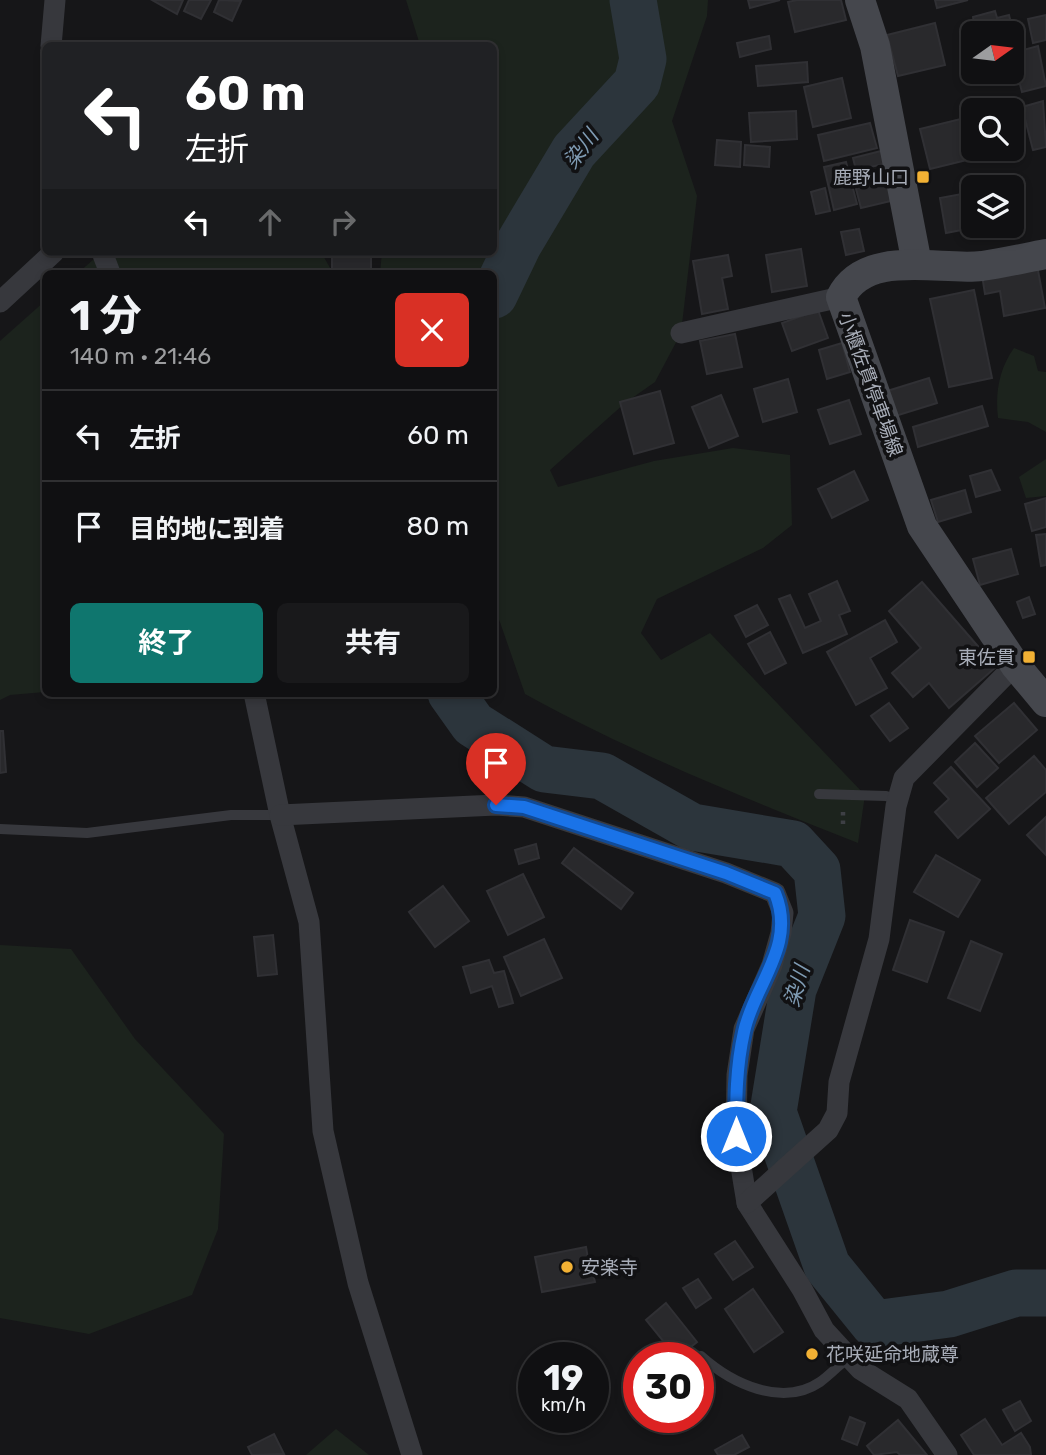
<!DOCTYPE html>
<html lang="ja">
<meta charset="utf-8">
<style>
body{margin:0;font-family:Rubik,"Noto Sans JP",sans-serif;background:#19191b;color:#f1f3f6;height:100vh;display:flex;flex-direction:column;font-size:26px;white-space:nowrap}
*{box-sizing:border-box;margin:0}
p{font-size:23px;color:#9c9d9f}
.icon{flex:none;width:38px;height:38px;fill:none;stroke:currentColor;stroke-width:2;stroke-linecap:round;stroke-linejoin:round}
.map{position:relative;flex:1;overflow:hidden}
.side{position:absolute;left:42px;top:270px;width:455px;height:427px;display:flex;flex-direction:column;background:#101012;border-radius:10px;box-shadow:0 4px 10px #0003,0 0 0 2px #303032}
.side>*{flex:none}
.top-card{position:absolute;left:42px;top:42px;width:455px;height:214px;border-radius:10px;box-shadow:0 4px 10px #0003,0 0 0 2px #303032;background:#202124;color:#fff;overflow:hidden}
.needle{width:46px;rotate:76deg}
.controls{position:absolute;left:961px;top:21px;display:grid;gap:14px}
.controls a{display:grid;place-items:center;width:63px;height:63px;border-radius:10px;background:#101012;box-shadow:0 4px 10px #0003,0 0 0 2px #303032;font-size:35px}
.speed{position:absolute;left:518px;top:1342px;display:flex;gap:14px;font-size:35px;font-weight:700;text-align:center}
.speed>*{display:grid;place-content:center;width:91px;height:91px;border-radius:50%;background:#101012;box-shadow:0 4px 10px #0003,0 0 0 2px #303032;line-height:1}
.speed small{font-size:18px;font-weight:400}
.speed .limit{border:10px solid #d22;background:#fff;color:#111}
.pin{position:absolute;display:grid;place-items:center;width:60px;height:60px;color:#fff;margin:-72px -30px;border-radius:50% 50% 50% 0;rotate:-45deg;box-shadow:0 0 7px #0007}
.pin .icon{rotate:45deg}
.me{position:absolute;width:77px;margin:-38px;rotate:0deg;stroke-linejoin:round;filter:drop-shadow(0 0 5px #0008)}
.turn{display:flex;align-items:center;gap:24px;height:147px;padding:0 28px;font-size:32px}
.turn .icon{width:91px;height:91px;stroke-width:2.5}
.turn b{display:block;font-size:49px;line-height:60px}
.lanes{display:flex;align-items:center;height:66px;padding:0 28px;background:#0003;justify-content:center;gap:35px;direction:ltr}
.lanes .off{opacity:.35}
.round{display:grid;place-items:center;flex:none;width:74px;height:74px;border-radius:10px;background:#19191b}
.headline{display:flex;align-items:center;justify-content:space-between;height:119px;padding:0 28px}
h1{font-size:42px;font-weight:700;line-height:52px}
.cta{display:flex;gap:14px;margin-top:auto;padding:14px 28px}
.cta a{flex:1;height:80px;border-radius:10px;background:#0f766e;color:#fff;font-size:28px;font-weight:700;line-height:80px;text-align:center}
.cta a+a{background:#19191b;color:#f1f3f6}
ul{padding:0;list-style:none}
li{display:flex;align-items:center;gap:21px;height:91px;padding:0 28px;border-top:2px solid #303032}
li div{flex:1}
li b{display:block;font-size:26px}
li em{font-style:normal}
.map>svg:first-child{display:block}
.green{fill:#1c231d}
.lines{fill:none;stroke-linecap:round;stroke-linejoin:round}
.river{stroke:#2c353c;stroke-width:47}
.building{fill:#29292c;stroke:#303034;stroke-width:2}
.path{stroke:#3d3f44;stroke-width:4.5;stroke-dasharray:3.5 5;stroke-linecap:butt}
.lane{stroke:#37383d;stroke-width:10}
.street{stroke:#37383d;stroke-width:21}
.secondary{stroke:#45474d;stroke-width:30}
.route-casing{stroke:#114b97;stroke-width:18}
.route{stroke:#1a73e8;stroke-width:12}
.poi-dot{fill:#f2b134;stroke:#111113;stroke-width:2.5}
.labels{text-anchor:middle;stroke-width:7;stroke-linejoin:round;paint-order:stroke}
.poi-label{font-size:19px;fill:#a8adb8;stroke:#111113;text-anchor:end}
.street-label{font-size:19px;fill:#a8adb8;stroke:#111113}
.water-label{font-size:21px;font-style:italic;fill:#7f9bb3;stroke:#111113}
</style>
<div class="map">
<svg width="1046" height="1455" viewBox="0 0 1046 1455">
<rect width="100%" height="100%" fill="#161618"/>
<!-- green -->
<g class="green">
<path d="M 406,0 L 708,0 L 707,16 L 672,121 L 697,196 L 681,333 L 655,382 L 625,403 L 550,470 L 558,487 L 654,461 L 733,448 L 790,455 L 792,525 L 763,548 L 657,599 L 641,633 L 661,660 L 710,633 L 865,795 L 858,843 C 745,798 632,753 525,694 L 494,605 L 494,273 L 380,273 L 382,252 L 494,252 L 494,46 L 420,45 Z"/>
<path d="M 102,252 L 321,252 L 333,273 L 78,273 Z"/>
<path d="M 45,301 L 45,692 L 10,695 L 0,700 L 0,341 Z"/>
<path d="M 1014,348 L 1034,356 L 1038,371 L 1046,372 L 1046,432 L 1028,422 L 998,418 C 995,393 999,369 1014,348 Z"/>
<path d="M 1046,459 L 1046,496 L 1026,498 L 1019,477 Z"/>
<path d="M 0,945 L 71,949 L 135,1039 L 224,1134 L 218,1229 L 192,1295 L 89,1334 L 0,1318 Z"/>
<path d="M 336,1429 L 369,1455 L 306,1455 Z"/>
</g>
<g class="lines">
<!-- river -->
<g class="river">
<path d="M 494,295 L 518,245 L 574,151 L 637,83 L 643,59 L 633,0"/>
<path d="M 451,693 L 473,724 L 544,769 L 602,776 L 692,827 L 793,844 L 817,870 L 822,916 L 793,989 L 773,1112 L 827,1266 L 874,1324 L 949,1314 L 1016,1293 L 1046,1293"/>
</g>
</g>
<!-- building -->
<g class="building">
<path d="M 152,0 L 183,0 L 177,14 Z"/>
<path d="M 189,0 L 211,0 L 201,19 L 184,11 Z"/>
<path d="M 219,0 L 241,1 L 232,21 L 214,12 Z"/>
<path d="M 748,0 L 780,0 L 750,8 Z"/>
<path d="M 797,0 L 841,0 L 846,20 L 795,32 L 788,2 Z"/>
<path d="M 935,0 L 968,0 L 937,8 Z"/>
<path d="M 995,11 L 997,18 L 1009,15 L 1017,48 L 1012,50 L 1012,33 L 973,33 L 972,59 L 964,26 L 974,23 L 973,17 Z"/>
<path d="M 1046,15 L 1046,40 L 1033,43 L 1028,19 Z"/>
<path d="M 935,23 L 945,65 L 898,76 L 887,35 Z"/>
<path d="M 769,36 L 771,49 L 740,57 L 737,43 Z"/>
<path d="M 1038,46 L 1046,86 L 1022,92 L 1012,53 Z"/>
<path d="M 807,62 L 808,82 L 758,86 L 756,66 Z"/>
<path d="M 842,78 L 851,118 L 813,127 L 804,87 Z"/>
<path d="M 1043,101 L 1046,147 L 1033,150 L 1022,107 Z"/>
<path d="M 796,111 L 797,139 L 751,142 L 749,113 Z"/>
<path d="M 973,116 L 973,149 L 1012,149 L 1012,128 L 1016,148 L 930,169 L 920,129 Z"/>
<path d="M 870,123 L 877,148 L 824,161 L 818,135 Z"/>
<path d="M 717,140 L 741,142 L 740,167 L 715,165 Z"/>
<path d="M 745,145 L 770,147 L 769,167 L 744,165 Z"/>
<path d="M 881,151 L 884,164 L 856,170 L 853,158 Z"/>
<path d="M 846,162 L 857,204 L 834,210 L 824,167 Z"/>
<path d="M 889,173 L 895,200 L 861,208 L 854,181 Z"/>
<path d="M 825,188 L 830,211 L 816,214 L 811,192 Z"/>
<path d="M 973,192 L 973,226 L 982,226 L 946,233 L 940,198 Z"/>
<path d="M 859,229 L 864,251 L 846,255 L 841,232 Z"/>
<path d="M 801,249 L 807,286 L 772,292 L 766,255 Z"/>
<rect x="332" y="252" width="39" height="21"/>
<path d="M 728,255 L 732,276 L 722,278 L 728,309 L 702,314 L 693,261 Z"/>
<path d="M 1037,265 L 1045,308 L 1004,316 L 1000,291 L 985,294 L 982,275 Z"/>
<path d="M 974,290 L 992,378 L 949,387 L 930,299 Z"/>
<path d="M 818,310 L 828,338 L 792,351 L 782,323 Z"/>
<path d="M 735,334 L 742,367 L 707,374 L 700,341 Z"/>
<path d="M 842,343 L 850,372 L 827,379 L 819,350 Z"/>
<path d="M 929,378 L 937,403 L 892,417 L 884,392 Z"/>
<path d="M 788,379 L 797,412 L 763,422 L 754,389 Z"/>
<path d="M 660,391 L 674,443 L 634,454 L 620,402 Z"/>
<path d="M 721,395 L 738,436 L 709,448 L 692,407 Z"/>
<path d="M 849,400 L 861,434 L 830,444 L 818,410 Z"/>
<path d="M 982,406 L 988,426 L 918,447 L 913,427 Z"/>
<path d="M 991,470 L 1000,490 L 976,497 L 970,476 Z"/>
<path d="M 854,471 L 868,500 L 832,518 L 818,489 Z"/>
<path d="M 965,490 L 971,512 L 938,522 L 931,500 Z"/>
<path d="M 1046,498 L 1046,527 L 1032,531 L 1025,504 Z"/>
<path d="M 1046,534 L 1046,565 L 1041,566 L 1036,535 Z"/>
<path d="M 1011,549 L 1018,574 L 980,585 L 973,559 Z"/>
<path d="M 837,581 L 850,611 L 839,615 L 847,634 L 803,653 L 779,599 L 790,595 L 805,628 L 821,621 L 809,594 Z"/>
<path d="M 922,582 L 996,667 L 949,708 L 929,683 L 913,697 L 892,673 L 921,648 L 889,611 Z"/>
<path d="M 1029,597 L 1035,614 L 1023,618 L 1017,602 Z"/>
<path d="M 757,605 L 768,625 L 746,637 L 735,616 Z"/>
<path d="M 885,620 L 897,642 L 870,658 L 887,688 L 856,705 L 827,652 Z"/>
<path d="M 770,632 L 786,663 L 765,674 L 748,644 Z"/>
<path d="M 889,703 L 908,728 L 890,741 L 871,716 Z"/>
<path d="M 1014,703 L 1037,730 L 999,763 L 975,736 Z"/>
<path d="M 0,731 L 3,731 L 6,772 L 0,773 Z"/>
<path d="M 975,743 L 998,768 L 977,787 L 955,762 Z"/>
<path d="M 1034,756 L 1046,770 L 1046,792 L 1009,824 L 986,798 Z"/>
<path d="M 951,767 L 990,809 L 958,838 L 935,812 L 949,799 L 934,783 Z"/>
<path d="M 1046,817 L 1046,855 L 1027,835 Z"/>
<path d="M 536,844 L 539,858 L 519,864 L 515,850 Z"/>
<path d="M 574,848 L 633,893 L 621,909 L 562,863 Z"/>
<path d="M 936,855 L 980,880 L 958,917 L 914,892 Z"/>
<path d="M 523,874 L 544,917 L 508,935 L 487,891 Z"/>
<path d="M 443,886 L 469,921 L 435,947 L 409,912 Z"/>
<path d="M 910,920 L 944,932 L 927,982 L 893,970 Z"/>
<path d="M 273,935 L 277,974 L 258,976 L 254,937 Z"/>
<path d="M 544,939 L 562,978 L 521,996 L 504,957 Z"/>
<path d="M 971,941 L 1002,954 L 980,1011 L 948,998 Z"/>
<path d="M 489,960 L 494,973 L 504,971 L 513,1003 L 499,1007 L 492,986 L 471,993 L 463,967 Z"/>
<path d="M 735,1241 L 753,1267 L 733,1280 L 715,1254 Z"/>
<path d="M 586,1247 L 588,1259 L 594,1259 L 597,1274 L 593,1274 L 595,1282 L 542,1292 L 535,1257 Z"/>
<path d="M 698,1279 L 711,1298 L 696,1308 L 683,1288 Z"/>
<path d="M 753,1289 L 783,1332 L 754,1352 L 725,1309 Z"/>
<path d="M 666,1303 L 697,1342 L 677,1358 L 646,1320 Z"/>
<path d="M 1020,1401 L 1031,1421 L 1015,1431 L 1003,1410 Z"/>
<path d="M 850,1417 L 865,1423 L 857,1445 L 842,1439 Z"/>
<path d="M 985,1419 L 1002,1445 L 1021,1433 L 1030,1447 L 1031,1455 L 974,1455 L 961,1435 Z"/>
<path d="M 898,1420 L 927,1455 L 900,1455 L 897,1452 L 874,1455 L 867,1446 Z"/>
<path d="M 274,1434 L 284,1454 L 252,1455 L 248,1447 Z"/>
<path d="M 742,1435 L 749,1447 L 734,1455 L 718,1455 L 715,1450 Z"/>
</g>
<g class="lines">
<!-- path -->
<path class="path" d="M 843,812 L 843,826"/>
<!-- lane -->
<g class="lane">
<path d="M 819,794 L 886,796 L 898,800"/>
<path d="M 0,829 L 87,833 L 231,815 L 280,815"/>
<path d="M 701,1356 C 731,1383 782,1408 820,1382 C 830,1375 839,1365 849,1357"/>
</g>
<!-- street -->
<g class="street">
<path d="M 51,46 L 55,0"/>
<path d="M 102,252 L 110,273"/>
<path d="M 0,302 L 54,252"/>
<path d="M 681,333 L 841,297"/>
<path d="M 254,693 L 280,815 L 309,922 L 323,1131 L 358,1283 L 412,1455"/>
<path d="M 280,815 L 496,805 L 524,807 L 726,873 L 775,893 L 783,913 L 781,933 L 772,965 L 744,1029 L 737,1075 L 736,1136 L 747,1203 L 802,1289 L 824,1330 L 860,1369 L 908,1399 L 947,1455"/>
<path d="M 747,1203 L 828,1130 L 837,1113 L 839,1082 L 879,939 L 896,806 L 904,778 L 1015,665"/>
</g>
<!-- secondary -->
<g class="secondary">
<path d="M 860,0 L 875,46 L 917,264"/>
<path d="M 1046,254 C 1025,258 1003,263 982,266 C 939,271 866,248 841,297 L 922,526 L 1015,665 L 1046,702"/>
</g>
</g>
<g class="lines">
<!-- route casing -->
<g class="route-casing">
<path id="route" d="M 496,805 L 524,807 L 726,873 L 775,893 C 797,946 754,984 744,1032 C 736,1067 736,1101 736,1136"/>
</g>
<!-- route -->
<use href="#route" class="route"/>
</g>
<!-- markers -->
<g class="poi-dot">
<rect x="916" y="170" width="14" height="14" rx="3.5"/>
<rect x="1022" y="650" width="14" height="14" rx="3.5"/>
<circle cx="567" cy="1267" r="7"/>
<circle cx="812" cy="1354" r="7"/>
</g>
<g class="labels">
<!-- poi labels -->
<g class="poi-label">
<text x="909" y="184">鹿野山口</text>
<text x="1015" y="664">東佐貫</text>
<text x="581" y="1274" text-anchor="start">安楽寺</text>
<text x="826" y="1361" text-anchor="start">花咲延命地蔵尊</text>
</g>
<!-- street labels -->
<g class="street-label">
<text transform="translate(871 384) rotate(70)" y="7">小櫃佐貫停車場線</text>
</g>
<!-- water labels -->
<g class="water-label">
<text transform="translate(581 149) rotate(-53)" y="7">染川</text>
<text transform="translate(797 986) rotate(-74)" y="7">染川</text>
</g>
</g>
</svg>
<div class="controls">
<a><svg class="needle" viewBox="-14 -14 28 28"><path d="M0-13l5 13h-10z" fill="#e53935"/><path d="M0 13l5-13h-10z" fill="#9c9d9f"/></svg></a>
<a><svg class="icon" aria-label="search" viewBox="0 0 24 24"><circle cx="10" cy="10" r="6"/><path d="M15 15l6 6"/></svg></a>
<a><svg class="icon" aria-label="layers" viewBox="0 0 24 24"><path d="M12 4l9 5-9 5-9-5zM3 14l9 5 9-5"/></svg></a>
</div>
<div class="speed"><div>19<small>km/h</small></div><div class="limit">30</div></div>
<div class="pin" style="left:496px;top:805px;background:#d93025"><svg class="icon" aria-label="arrive" viewBox="0 0 24 24"><path d="M6 21V4h12l-3 4 3 4H6"/></svg></div>
<svg class="me" style="left:736px;top:1136px" viewBox="-20 -20 40 40"><circle r="17" fill="#1a73e8" stroke="#fff" stroke-width="3"/><path d="M0-11L8 9 0 5-8 9z" fill="#fff"/></svg>
<div class="top-card">
<div class="turn"><svg class="icon" aria-label="left" viewBox="0 0 24 24"><path d="M17 20v-9H6M10 6l-5 5 5 5"/></svg><div><b>60 m</b>左折</div></div>
<div class="lanes"><svg class="icon" aria-label="left" viewBox="0 0 24 24"><path d="M17 20v-9H6M10 6l-5 5 5 5"/></svg><svg class="icon off" aria-label="ahead" viewBox="0 0 24 24"><path d="M12 20V5M6 11l6-6 6 6"/></svg><svg class="icon off" aria-label="right" viewBox="0 0 24 24"><path d="M7 20v-9h11M14 6l5 5-5 5"/></svg></div>
</div>
<section class="side">
<div class="headline"><div><h1>1 分</h1><p>140 m · 21:46</p></div><a class="round" style="background:#d93025;color:#fff"><svg class="icon" aria-label="close" viewBox="0 0 24 24"><path d="M6 6l12 12M18 6L6 18"/></svg></a></div>
<ul>
<li><svg class="icon" aria-label="left" viewBox="0 0 24 24"><path d="M17 20v-9H6M10 6l-5 5 5 5"/></svg><div><b>左折</b></div><em>60 m</em></li>
<li><svg class="icon" aria-label="arrive" viewBox="0 0 24 24"><path d="M6 21V4h12l-3 4 3 4H6"/></svg><div><b>目的地に到着</b></div><em>80 m</em></li>
</ul>
<div class="cta"><a>終了</a><a>共有</a></div>
</section>
</div>
